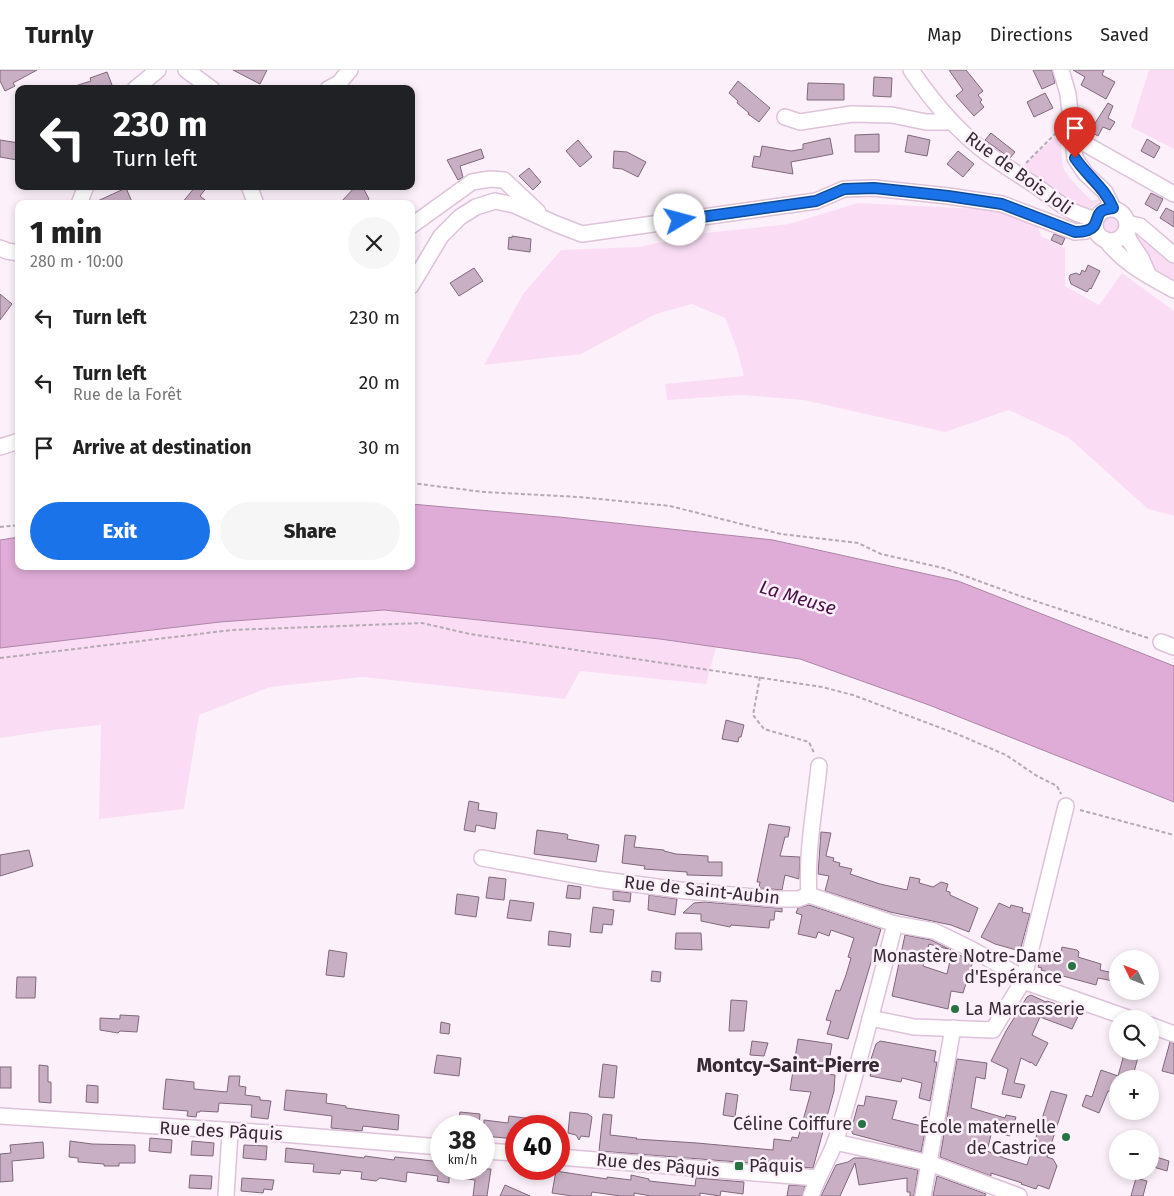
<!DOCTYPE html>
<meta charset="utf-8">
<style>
body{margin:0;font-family:"Fira Sans",sans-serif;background:#f6f6f6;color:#222;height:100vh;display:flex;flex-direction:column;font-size:19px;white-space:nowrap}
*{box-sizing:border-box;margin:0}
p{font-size:16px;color:#767676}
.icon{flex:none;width:28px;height:28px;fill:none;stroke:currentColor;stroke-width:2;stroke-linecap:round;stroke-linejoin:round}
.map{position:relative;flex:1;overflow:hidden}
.side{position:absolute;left:15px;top:130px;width:400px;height:370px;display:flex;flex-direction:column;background:#fff;border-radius:10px;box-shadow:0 2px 8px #0003}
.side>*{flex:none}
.banner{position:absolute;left:15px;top:15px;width:400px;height:105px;border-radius:10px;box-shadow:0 2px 8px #0003;background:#202124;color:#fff;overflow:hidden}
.needle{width:32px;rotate:313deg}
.tools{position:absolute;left:1109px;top:880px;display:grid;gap:10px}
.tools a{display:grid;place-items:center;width:50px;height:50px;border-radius:50%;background:#fff;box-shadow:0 2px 8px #0003;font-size:25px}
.speed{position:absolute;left:430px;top:1045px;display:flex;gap:10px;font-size:25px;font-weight:700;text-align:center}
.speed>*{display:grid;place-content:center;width:65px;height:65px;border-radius:50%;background:#fff;box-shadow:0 2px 8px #0003;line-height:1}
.speed small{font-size:12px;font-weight:400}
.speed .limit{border:8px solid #d22;background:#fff;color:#111}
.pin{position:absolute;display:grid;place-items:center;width:42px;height:42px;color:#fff;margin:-51px -21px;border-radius:50% 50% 50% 0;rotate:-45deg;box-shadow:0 0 5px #0007}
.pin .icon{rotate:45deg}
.me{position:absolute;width:55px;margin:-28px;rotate:82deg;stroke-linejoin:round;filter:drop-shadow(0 0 4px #0008)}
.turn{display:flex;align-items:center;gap:18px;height:105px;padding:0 15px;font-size:22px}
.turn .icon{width:65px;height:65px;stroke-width:2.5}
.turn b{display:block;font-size:35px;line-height:42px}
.round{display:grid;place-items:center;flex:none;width:52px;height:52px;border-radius:26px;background:#f6f6f6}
.overview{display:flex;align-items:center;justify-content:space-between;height:85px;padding:0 15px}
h1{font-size:30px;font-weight:800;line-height:38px}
.button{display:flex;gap:10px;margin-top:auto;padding:10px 15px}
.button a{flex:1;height:58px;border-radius:30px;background:#1a73e8;color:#fff;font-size:20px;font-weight:800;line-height:58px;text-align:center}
.button a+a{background:#f6f6f6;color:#222}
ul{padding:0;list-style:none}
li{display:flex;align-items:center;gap:15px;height:65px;padding:0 15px}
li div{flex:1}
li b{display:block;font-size:19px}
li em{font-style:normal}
header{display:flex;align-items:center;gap:30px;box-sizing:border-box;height:70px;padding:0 25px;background:#fff;border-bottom:1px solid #e0e0e0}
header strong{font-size:24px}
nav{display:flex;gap:28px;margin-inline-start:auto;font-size:18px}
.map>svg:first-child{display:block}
.green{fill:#faddf5}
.water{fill:#dfacd7;stroke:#ac85a6}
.building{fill:#c9afc4;stroke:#80687c}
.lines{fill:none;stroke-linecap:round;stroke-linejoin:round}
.minor-casing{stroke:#ddc2d9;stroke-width:18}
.path{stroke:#b4aab3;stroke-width:2;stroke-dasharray:4 2.5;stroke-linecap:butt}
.minor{stroke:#fff;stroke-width:15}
.route-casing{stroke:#114b97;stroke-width:12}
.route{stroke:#1a73e8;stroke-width:9}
.poi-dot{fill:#277342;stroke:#fcf1fa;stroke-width:2}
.labels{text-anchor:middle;stroke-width:5;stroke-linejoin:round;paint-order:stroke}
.street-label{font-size:18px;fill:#352b34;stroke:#fcf1fa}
.poi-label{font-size:18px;fill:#352b34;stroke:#fcf1fa;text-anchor:end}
.water-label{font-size:19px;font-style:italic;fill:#4b0e46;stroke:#fcf1fa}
.quarter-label{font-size:20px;font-weight:bold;fill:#352b34;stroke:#fcf1fa}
</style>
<header>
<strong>Turnly</strong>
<nav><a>Map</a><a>Directions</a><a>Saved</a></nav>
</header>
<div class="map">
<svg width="1174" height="1126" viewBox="0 0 1174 1126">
<rect width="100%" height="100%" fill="#fcf1fa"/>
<!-- green -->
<g class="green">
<path d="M 1149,0 L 1174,0 L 1174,79 L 1131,57 Z"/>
<path d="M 1057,65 C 1065,75 1059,90 1065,101 C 1070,110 1084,123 1092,131 L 1100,129 L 1097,133 L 1088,139 L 1078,137 L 1023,96 Z"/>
<path d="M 858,133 L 1001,140 L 1037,154 L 1041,166 L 1065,178 L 1065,216 L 1099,235 L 1122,203 L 1174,241 L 1174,446 L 1148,439 L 1069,368 L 1009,340 L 945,362 L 804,330 L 741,325 L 667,330 L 665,314 L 744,306 L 737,279 L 725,248 L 692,234 L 656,244 L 581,284 L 484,295 L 523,224 L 561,180 L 639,177 L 705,163 L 789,154 Z"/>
<circle cx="1111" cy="155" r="8"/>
<path d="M 1139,160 L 1174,190 L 1174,210 L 1154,198 L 1134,170 L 1136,163 Z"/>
<path d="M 384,540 L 660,569 L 716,577 L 706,614 L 580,601 L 565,629 L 363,607 L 270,617 L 199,645 L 184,739 L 99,749 L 101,655 L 53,660 L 0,668 L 0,578 L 220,552 Z"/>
</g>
<!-- water -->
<path class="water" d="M 411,434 L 559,447 L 773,470 L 958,511 L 1174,596 L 1174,732 L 929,635 L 800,589 L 660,569 L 384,540 L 220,552 L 0,578 L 0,470 L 19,467 L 19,496 L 411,496 Z"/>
<!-- building -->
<g class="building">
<path d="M 0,0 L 37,0 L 13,13 L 15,16 L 5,21 L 0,11 Z"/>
<path d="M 233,0 L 267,0 L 260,14 Z"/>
<path d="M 949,0 L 966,0 L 983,21 L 978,25 L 982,30 L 980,32 L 984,37 L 974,46 L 956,26 L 963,20 Z"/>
<path d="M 1033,0 L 1052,0 L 1055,13 L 1042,19 Z"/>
<path d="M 1073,0 L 1104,0 L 1102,5 L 1115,12 L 1106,29 L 1081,15 L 1085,7 Z"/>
<path d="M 107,2 L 112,15 L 102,19 L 73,19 L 72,17 L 91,11 L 90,8 Z"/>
<path d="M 874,7 L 892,8 L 891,27 L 873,26 Z"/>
<path d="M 738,11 L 770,38 L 759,52 L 748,44 L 749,43 L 737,33 L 738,31 L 729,23 Z"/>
<path d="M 808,13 L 844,14 L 844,30 L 807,30 Z"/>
<path d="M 1045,23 L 1053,38 L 1034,47 L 1027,32 Z"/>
<path d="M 1108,33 L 1113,36 L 1108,48 L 1115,52 L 1110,60 L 1103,57 L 1098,66 L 1090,61 Z"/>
<path d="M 991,63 L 1015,82 L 1010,88 L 985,70 Z"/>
<path d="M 879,64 L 879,82 L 855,82 L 855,65 Z"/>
<path d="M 908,65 L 930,70 L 927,86 L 905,82 Z"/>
<path d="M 830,68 L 833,84 L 791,92 L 793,104 L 752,97 L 754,86 L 760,87 L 762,76 L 791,81 L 803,79 L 803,74 Z"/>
<path d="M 1147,69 L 1160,77 L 1154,88 L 1141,81 Z"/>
<path d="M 0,70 L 19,73 L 17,90 L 0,87 Z"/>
<path d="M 578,70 L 592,87 L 580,97 L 566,81 Z"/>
<path d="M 481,79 L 484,88 L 460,96 L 463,107 L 458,110 L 447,90 Z"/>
<path d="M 614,81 L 627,82 L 646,92 L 638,107 L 622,99 L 613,98 Z"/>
<path d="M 958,81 L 974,94 L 963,107 L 947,94 Z"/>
<path d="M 529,98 L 541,112 L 533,120 L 519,106 Z"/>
<path d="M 196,116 L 208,116 L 200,126 L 210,134 L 181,134 Z"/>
<path d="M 356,116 L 362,116 L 369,129 L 364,134 L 339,134 Z"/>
<path d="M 126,118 L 133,134 L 91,134 Z"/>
<path d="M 1151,123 L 1163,129 L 1157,141 L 1145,134 Z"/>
<path d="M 1166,138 L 1174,142 L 1174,157 L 1160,148 Z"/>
<path d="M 1054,164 L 1065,168 L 1062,175 L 1051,170 Z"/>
<path d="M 512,166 L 531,169 L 530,182 L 508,179 L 509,167 L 512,168 Z"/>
<path d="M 1088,195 L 1100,201 L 1091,219 L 1090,218 L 1087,222 L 1071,214 L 1069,208 L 1070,205 L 1076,203 L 1080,205 L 1082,200 L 1085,202 Z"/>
<path d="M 474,198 L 483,211 L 459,226 L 450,213 Z"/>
<path d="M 0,224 L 12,234 L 0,250 Z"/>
<path d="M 726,650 L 744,655 L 741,667 L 739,667 L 738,672 L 722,669 Z"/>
<path d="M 469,731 L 479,733 L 478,740 L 497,743 L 495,759 L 476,755 L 475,762 L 464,760 Z"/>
<path d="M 769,754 L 790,757 L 788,767 L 785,767 L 780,786 L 800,787 L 799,809 L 785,805 L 782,820 L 759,818 L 760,812 L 757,812 Z"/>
<path d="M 537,760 L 566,764 L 568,765 L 567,769 L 599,775 L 596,792 L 534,784 Z"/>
<path d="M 821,762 L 831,763 L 826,786 L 834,788 L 833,791 L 840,793 L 839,796 L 852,799 L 850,804 L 880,814 L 907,820 L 910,807 L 920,809 L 919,813 L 933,817 L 941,812 L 948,814 L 946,821 L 950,822 L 950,825 L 978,838 L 969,862 L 951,855 L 890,842 L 825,821 L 829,806 L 818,804 Z"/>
<path d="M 625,765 L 636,766 L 634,777 L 664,780 L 664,781 L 676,784 L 708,786 L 708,792 L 722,792 L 722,806 L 687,805 L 687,802 L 644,799 L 645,796 L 622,793 Z"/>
<path d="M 29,780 L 33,796 L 0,806 L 0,785 Z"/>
<path d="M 489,807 L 506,809 L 504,830 L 486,828 Z"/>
<path d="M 568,815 L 581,817 L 580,829 L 566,828 Z"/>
<path d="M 613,821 L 631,823 L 630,832 L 613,830 Z"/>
<path d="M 457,824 L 479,827 L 476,847 L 455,844 Z"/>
<path d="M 649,825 L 677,829 L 675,845 L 648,840 Z"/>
<path d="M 510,830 L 534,833 L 531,851 L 507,848 Z"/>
<path d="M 705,832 L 777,838 L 782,838 L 782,842 L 775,841 L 774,850 L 770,850 L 769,858 L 731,855 L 730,857 L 701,851 L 701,844 L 683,843 L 694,833 Z"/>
<path d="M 999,833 L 1010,838 L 1011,835 L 1023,838 L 1022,842 L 1030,844 L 1020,881 L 995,874 L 981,867 Z"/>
<path d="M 809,835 L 881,859 L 848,969 L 827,964 L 831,951 L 826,950 L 836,920 L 840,921 L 846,905 L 851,888 L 848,887 L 854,868 L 831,860 L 829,866 L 818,862 L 816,868 L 798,864 L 802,845 L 796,843 L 798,838 Z"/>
<path d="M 593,837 L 614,840 L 612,855 L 603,854 L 602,863 L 590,862 Z"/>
<path d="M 549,861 L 571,864 L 570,877 L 548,875 Z"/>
<path d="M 676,863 L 701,863 L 702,880 L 675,879 Z"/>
<path d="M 905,865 L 931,870 L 951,880 L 929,874 L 923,896 L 947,904 L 952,882 L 973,891 L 963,923 L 951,921 L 948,939 L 892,926 Z"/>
<path d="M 1062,877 L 1077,880 L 1079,882 L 1078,887 L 1101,894 L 1100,900 L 1118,904 L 1118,912 L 1098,908 L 1096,915 L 1041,900 L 1042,898 L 1038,897 L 1042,885 L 1045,885 L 1046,883 L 1055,881 L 1061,882 Z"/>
<path d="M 329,880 L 347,883 L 344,907 L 326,905 Z"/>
<path d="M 652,901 L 661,902 L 660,912 L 651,911 Z"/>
<path d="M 17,907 L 36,907 L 35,928 L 16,928 Z"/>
<path d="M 1031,925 L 1046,932 L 1047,931 L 1080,942 L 1072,959 L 1040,947 L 1032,965 L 1048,973 L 1036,996 L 1031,992 L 1031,993 L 1021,988 L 1014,1013 L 1025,1015 L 1021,1028 L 1002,1024 L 1008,999 L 991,991 L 1006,961 L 1027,927 Z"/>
<path d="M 731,930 L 747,931 L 744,961 L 729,961 Z"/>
<path d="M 120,945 L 139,946 L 137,962 L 120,961 L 118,963 L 100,960 L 100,948 L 120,949 Z"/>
<path d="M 441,952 L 450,954 L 449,964 L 440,963 Z"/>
<path d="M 798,969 L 832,974 L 827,1004 L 835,1005 L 834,1021 L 813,1098 L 599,1081 L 603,1044 L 612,1045 L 610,1065 L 637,1068 L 636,1069 L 697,1073 L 773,1080 L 774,1069 L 791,1071 L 792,1067 L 798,1068 L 811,1022 L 790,1020 Z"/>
<path d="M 752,971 L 768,973 L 764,986 L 750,985 Z"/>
<path d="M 880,971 L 936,981 L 934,992 L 937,992 L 930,1031 L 919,1028 L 922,1013 L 902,1008 L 901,1012 L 870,1006 L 873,992 L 870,992 L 876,974 Z"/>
<path d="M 1170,972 L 1174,973 L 1174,1004 L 1162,1001 Z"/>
<path d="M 1125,981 L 1139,984 L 1132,1009 L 1118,1009 L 1114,1022 L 1108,1021 L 1099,1043 L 1082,1036 L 1086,1025 L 1092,1027 L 1101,1000 L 1118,1006 Z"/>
<path d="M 437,985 L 461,988 L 459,1006 L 434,1003 Z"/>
<path d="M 957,989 L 987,993 L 985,1009 L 976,1007 L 971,1038 L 1005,1048 L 1006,1045 L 1016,1047 L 1010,1066 L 992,1061 L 987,1081 L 1004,1088 L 1027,1095 L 1051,1021 L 1067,1025 L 1047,1087 L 1053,1089 L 1057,1096 L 1049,1119 L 1038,1115 L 1036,1119 L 1021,1114 L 1022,1113 L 991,1103 L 991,1106 L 940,1087 Z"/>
<path d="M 603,994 L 617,996 L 614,1028 L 599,1027 Z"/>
<path d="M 39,995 L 48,996 L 48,1012 L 51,1012 L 51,1033 L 39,1032 Z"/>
<rect x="0" y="997" width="11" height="21"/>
<path d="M 229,1006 L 240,1006 L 239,1016 L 246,1017 L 245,1025 L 260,1027 L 260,1030 L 271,1031 L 268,1049 L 251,1047 L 252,1035 L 219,1033 L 218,1042 L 200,1041 L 200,1042 L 197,1042 L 196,1047 L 187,1046 L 188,1041 L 163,1039 L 166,1009 L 194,1012 L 194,1019 L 227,1022 Z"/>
<path d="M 87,1015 L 98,1016 L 98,1033 L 86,1032 Z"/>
<path d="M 286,1020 L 327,1024 L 326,1033 L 346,1036 L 346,1038 L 399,1045 L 398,1060 L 363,1056 L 362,1061 L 331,1058 L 332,1046 L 284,1040 Z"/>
<path d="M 726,1023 L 738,1025 L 735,1047 L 723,1045 Z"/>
<path d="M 866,1026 L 897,1031 L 892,1049 L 926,1057 L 921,1082 L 853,1064 L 851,1060 L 858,1035 L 864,1036 Z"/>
<path d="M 460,1042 L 480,1044 L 479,1056 L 458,1056 Z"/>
<path d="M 570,1042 L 588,1044 L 592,1047 L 589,1067 L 581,1066 L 579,1070 L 576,1065 L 568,1063 Z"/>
<path d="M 509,1046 L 541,1050 L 540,1056 L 516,1056 L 516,1069 L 484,1066 L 484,1050 L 508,1053 Z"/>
<path d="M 150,1068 L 172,1070 L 171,1083 L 149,1081 Z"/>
<path d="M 70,1071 L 92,1074 L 135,1075 L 135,1093 L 119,1093 L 119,1096 L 104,1096 L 104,1094 L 78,1092 L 78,1088 L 69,1087 Z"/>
<path d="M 192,1071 L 214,1073 L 213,1086 L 191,1085 Z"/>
<path d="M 43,1072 L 44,1088 L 12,1091 L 13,1111 L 0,1112 L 0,1084 L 11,1083 L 10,1075 Z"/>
<path d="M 244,1075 L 267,1076 L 266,1090 L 243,1088 Z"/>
<path d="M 286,1078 L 364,1088 L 365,1086 L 394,1090 L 395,1087 L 415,1089 L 441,1092 L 441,1099 L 491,1099 L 487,1126 L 473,1126 L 475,1110 L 449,1107 L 449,1113 L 437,1111 L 438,1106 L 407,1102 L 406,1112 L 380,1108 L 376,1111 L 361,1109 L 362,1102 L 341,1100 L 340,1104 L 313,1102 L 314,1094 L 285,1092 Z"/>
<path d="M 1150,1085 L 1169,1091 L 1167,1101 L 1150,1096 Z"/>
<path d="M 854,1088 L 865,1088 L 918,1100 L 914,1126 L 910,1126 L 910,1122 L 907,1122 L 907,1108 L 859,1115 L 855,1093 L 840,1126 L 821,1126 L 836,1095 L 848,1092 Z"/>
<path d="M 556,1101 L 607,1109 L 607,1107 L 631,1110 L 631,1105 L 649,1109 L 649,1111 L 695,1116 L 696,1108 L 744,1112 L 743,1124 L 721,1121 L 720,1126 L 700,1123 L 700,1126 L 651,1126 L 634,1123 L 634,1126 L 621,1126 L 592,1122 L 591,1126 L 572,1126 L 552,1123 Z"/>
<path d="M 190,1105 L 212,1106 L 211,1119 L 189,1118 Z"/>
<path d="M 937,1106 L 986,1124 L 985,1126 L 933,1126 Z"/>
<path d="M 242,1108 L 274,1110 L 272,1120 L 264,1119 L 263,1123 L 241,1121 Z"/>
<path d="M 1136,1108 L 1147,1111 L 1143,1126 L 1131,1126 Z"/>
<path d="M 505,1115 L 530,1126 L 500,1126 Z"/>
<path d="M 789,1115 L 805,1116 L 802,1126 L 787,1126 Z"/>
</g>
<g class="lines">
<!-- minor casing -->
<g class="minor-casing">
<g id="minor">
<path d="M 186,0 L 212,19"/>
<path d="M 911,0 C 932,31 958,62 988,84 C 1003,95 1018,104 1033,114 C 1057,130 1066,143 1096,149"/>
<path d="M 1061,0 L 1068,24 L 1075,88 L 1085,103 L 1105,122 L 1113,138"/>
<path d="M 135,19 L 158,0"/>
<path d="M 328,19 L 339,13 L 350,0"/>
<path d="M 785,47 L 800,52 L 852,44 L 892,45 L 926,52 L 951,52"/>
<path d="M 1073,67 L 1174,124"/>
<path d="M 249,116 L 256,134"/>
<path d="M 79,134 L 86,116"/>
<circle cx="1111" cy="155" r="16"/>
<path d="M 1127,153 L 1140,156 L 1174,185"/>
<path d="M 411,156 L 472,112 L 490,109 L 504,110 L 538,142"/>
<path d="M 1126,160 L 1129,170 L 1141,188 L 1149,206"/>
<path d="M 1106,170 C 1124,194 1149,206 1174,220"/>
<path d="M 0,178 L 7,181 L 19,183"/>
<path d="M 411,216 L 441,166 L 460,147 L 476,137 L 495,131 L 514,135 L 556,154 L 582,164 L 816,131 L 844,119 L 874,118 L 948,126 L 1002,134 L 1075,162 L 1086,161 L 1095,155"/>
<path d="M 0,377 L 19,371"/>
<path d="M 1161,572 L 1174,577"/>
<path d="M 482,788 L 597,809 L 687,821 L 778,829 L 798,829 L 809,825 L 895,854 L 934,861 L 971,879 L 1016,904 L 1023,911 L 1131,949"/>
<path d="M 809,825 C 806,782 815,738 819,696"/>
<path d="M 870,948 L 914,957 L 993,960 L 1023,911 L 1066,736"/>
<path d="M 1150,955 L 1174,964"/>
<path d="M 0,1046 L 270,1063 L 441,1077"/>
<path d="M 835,1072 L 929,1093 L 1019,1126"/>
<path d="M 484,1081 L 516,1083"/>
<path d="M 559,1087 L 817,1108"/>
<path d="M 226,1126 L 230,1062"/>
<path d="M 811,1126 C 818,1106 829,1089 836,1070 C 858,999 876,926 895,854"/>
<path d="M 923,1126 L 953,958"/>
</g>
</g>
<!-- path -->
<g class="path">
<path d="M 1026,93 L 1058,61"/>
<path d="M 411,413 L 484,422 L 579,427 L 670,436 L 781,464 L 858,473 L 881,484 L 943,498 L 1020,526 L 1148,568"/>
<path d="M 0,457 L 19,455"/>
<path d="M 0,588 L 232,560 L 422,553 L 470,564 L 822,617 L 853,625 L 957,664 L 1006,685 L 1037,706 L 1057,716 L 1061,724"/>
<path d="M 760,607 L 753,645 L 764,659 L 809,672 L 814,683"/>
<path d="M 1080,740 L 1174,765"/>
</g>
<!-- minor -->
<use href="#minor" class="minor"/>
</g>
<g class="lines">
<!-- route casing -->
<g class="route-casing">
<path id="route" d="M 680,150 L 816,131 L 844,119 L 874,118 L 948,126 L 1002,134 L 1075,162 C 1082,162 1090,161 1094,156 C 1100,146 1095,140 1113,138 C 1105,118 1087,106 1075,88"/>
</g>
<!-- route -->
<use href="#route" class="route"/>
</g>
<!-- markers -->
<g class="poi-dot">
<circle cx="1072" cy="896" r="5"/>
<circle cx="955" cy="939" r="5"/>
<circle cx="862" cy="1054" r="5"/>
<circle cx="1066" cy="1067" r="5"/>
<rect x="734" y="1091" width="10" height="10" rx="2.5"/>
</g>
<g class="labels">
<!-- street labels -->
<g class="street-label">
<text transform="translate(1019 103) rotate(36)" y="6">Rue de Bois Joli</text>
<text transform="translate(702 820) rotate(6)" y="6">Rue de Saint-Aubin</text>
<text transform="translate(221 1061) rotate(3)" y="6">Rue des Pâquis</text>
<text transform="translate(658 1095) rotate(5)" y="6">Rue des Pâquis</text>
</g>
<!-- poi labels -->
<g class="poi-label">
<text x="1062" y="892">Monastère Notre-Dame<tspan x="1062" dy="21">d'Espérance</tspan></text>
<text x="965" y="945" text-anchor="start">La Marcasserie</text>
<text x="852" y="1060">Céline Coiffure</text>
<text x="1056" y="1063">École maternelle<tspan x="1056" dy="21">de Castrice</tspan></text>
<text x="749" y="1102" text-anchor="start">Pâquis</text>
</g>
<!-- water labels -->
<g class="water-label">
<text transform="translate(798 527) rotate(17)" y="7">La Meuse</text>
</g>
<!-- quarter labels -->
<g class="quarter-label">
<text x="788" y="1002">Montcy-Saint-Pierre</text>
</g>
</g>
</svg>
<div class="tools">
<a><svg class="needle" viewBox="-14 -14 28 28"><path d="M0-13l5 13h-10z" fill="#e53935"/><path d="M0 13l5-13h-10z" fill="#767676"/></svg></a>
<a><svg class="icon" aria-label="search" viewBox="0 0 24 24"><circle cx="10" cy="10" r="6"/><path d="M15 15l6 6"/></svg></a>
<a>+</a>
<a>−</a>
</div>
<div class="speed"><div>38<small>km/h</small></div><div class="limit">40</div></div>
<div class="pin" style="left:1075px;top:88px;background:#d93025"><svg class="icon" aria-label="arrive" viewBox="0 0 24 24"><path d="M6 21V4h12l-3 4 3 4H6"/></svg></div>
<svg class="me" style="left:680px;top:150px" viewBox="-20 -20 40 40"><circle r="19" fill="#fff"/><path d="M0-13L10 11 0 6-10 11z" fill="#1a73e8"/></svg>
<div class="banner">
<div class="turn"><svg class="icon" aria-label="left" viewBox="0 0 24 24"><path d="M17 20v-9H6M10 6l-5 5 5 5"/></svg><div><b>230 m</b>Turn left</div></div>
</div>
<section class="side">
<div class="overview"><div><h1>1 min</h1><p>280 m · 10:00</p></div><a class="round"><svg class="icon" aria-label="close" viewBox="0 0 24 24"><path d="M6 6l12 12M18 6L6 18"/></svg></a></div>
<ul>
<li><svg class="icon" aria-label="left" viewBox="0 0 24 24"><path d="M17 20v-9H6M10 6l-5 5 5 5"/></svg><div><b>Turn left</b></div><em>230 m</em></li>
<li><svg class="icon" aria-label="left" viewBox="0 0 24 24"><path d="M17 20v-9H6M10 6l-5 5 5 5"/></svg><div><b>Turn left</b><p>Rue de la Forêt</p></div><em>20 m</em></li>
<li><svg class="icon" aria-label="arrive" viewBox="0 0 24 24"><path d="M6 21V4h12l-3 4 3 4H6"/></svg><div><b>Arrive at destination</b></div><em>30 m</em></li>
</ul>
<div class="button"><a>Exit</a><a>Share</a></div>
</section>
</div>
